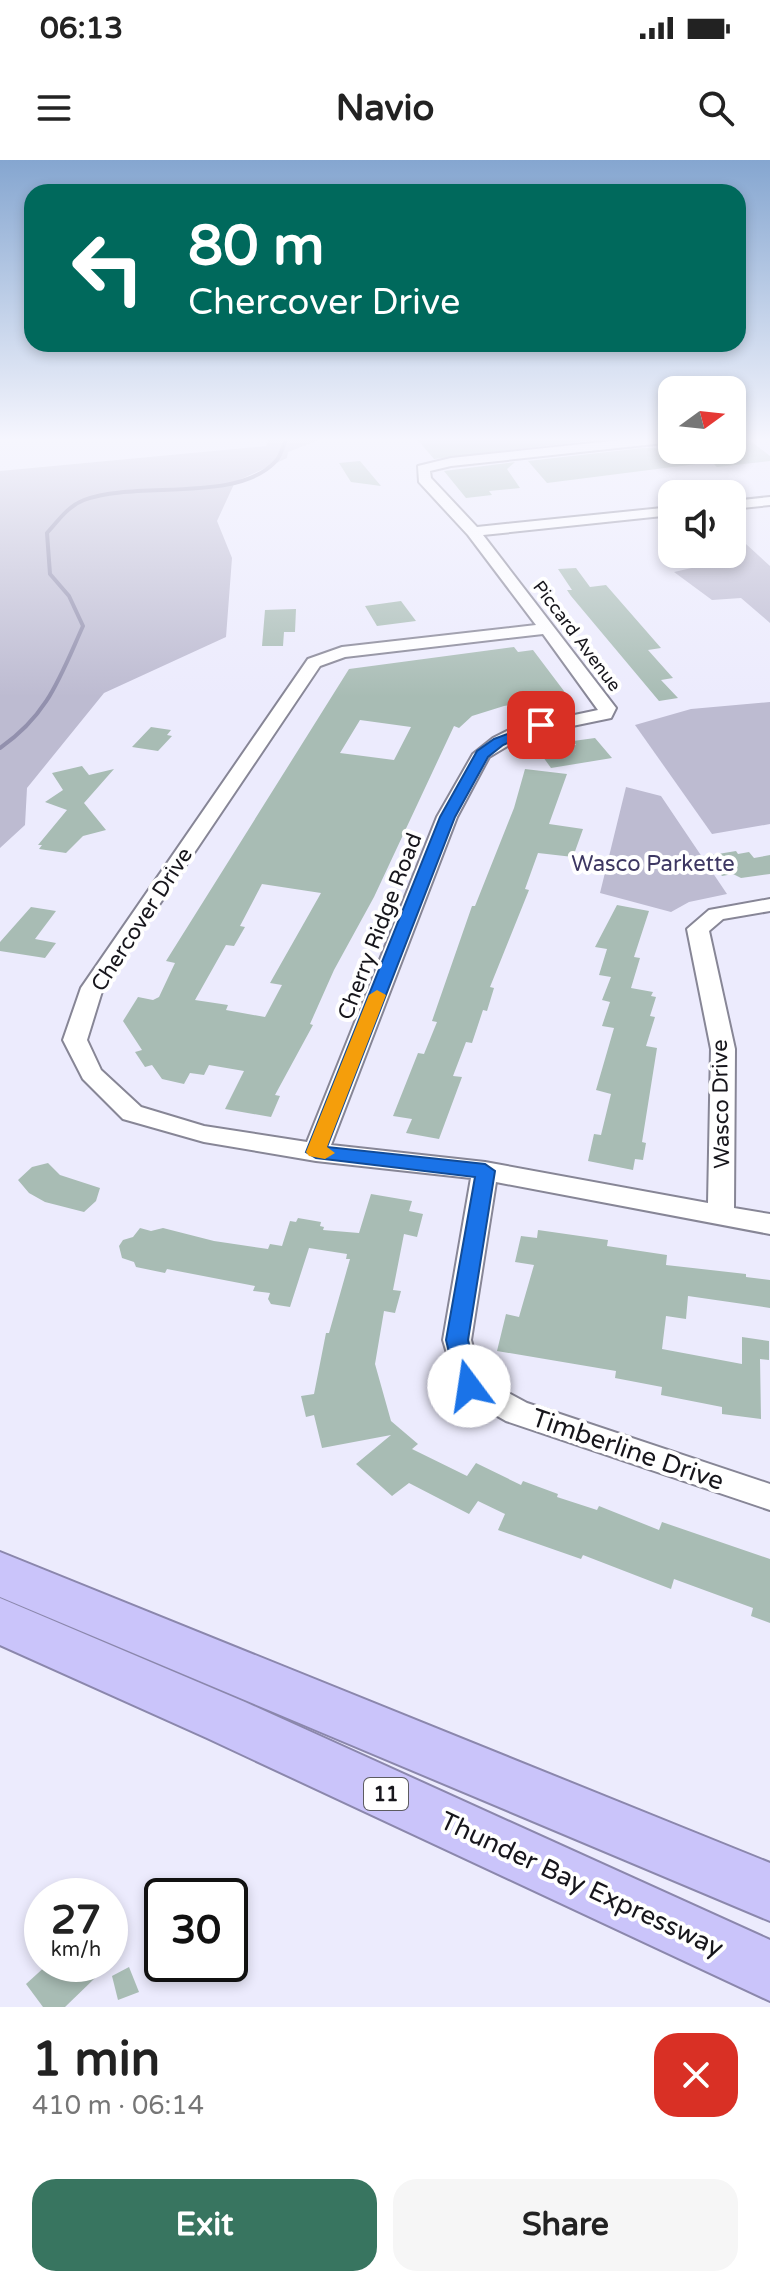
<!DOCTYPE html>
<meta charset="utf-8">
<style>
body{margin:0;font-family:"Varela Round",sans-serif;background:#f6f6f6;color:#222;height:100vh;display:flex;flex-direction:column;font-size:30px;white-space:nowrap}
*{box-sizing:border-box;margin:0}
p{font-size:26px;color:#767676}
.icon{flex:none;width:44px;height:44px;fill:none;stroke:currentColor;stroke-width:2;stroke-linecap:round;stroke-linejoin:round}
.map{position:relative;height:1847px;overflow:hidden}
.panel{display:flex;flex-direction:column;background:#fff;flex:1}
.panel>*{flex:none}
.top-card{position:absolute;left:24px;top:24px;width:722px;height:168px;border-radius:24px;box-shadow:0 4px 12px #0003;background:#00695c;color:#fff;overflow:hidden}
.needle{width:52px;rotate:75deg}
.controls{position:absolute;left:658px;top:216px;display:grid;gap:16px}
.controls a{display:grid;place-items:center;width:88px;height:88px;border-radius:16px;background:#fff;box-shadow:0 4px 12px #0003;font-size:40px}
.speed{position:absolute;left:24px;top:1718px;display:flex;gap:16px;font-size:40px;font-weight:700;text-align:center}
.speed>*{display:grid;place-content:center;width:104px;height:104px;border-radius:50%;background:#fff;box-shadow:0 4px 12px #0003;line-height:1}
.speed small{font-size:20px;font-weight:400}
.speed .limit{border:4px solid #111;border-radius:12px;background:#fff;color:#111}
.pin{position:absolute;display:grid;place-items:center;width:68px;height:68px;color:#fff;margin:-34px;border-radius:16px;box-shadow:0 4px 12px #0006}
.me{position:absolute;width:88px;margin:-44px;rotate:346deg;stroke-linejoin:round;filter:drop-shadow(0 0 6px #0008)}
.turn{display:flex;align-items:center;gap:28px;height:168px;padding:0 32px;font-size:36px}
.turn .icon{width:104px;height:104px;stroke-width:2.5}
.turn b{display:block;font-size:56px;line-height:68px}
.round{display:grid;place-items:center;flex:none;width:84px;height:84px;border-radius:24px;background:#f6f6f6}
.headline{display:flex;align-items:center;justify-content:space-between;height:136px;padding:0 32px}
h1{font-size:48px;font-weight:800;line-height:60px}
.primary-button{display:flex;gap:16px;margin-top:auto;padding:16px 32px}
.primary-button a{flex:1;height:92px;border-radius:24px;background:#387560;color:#fff;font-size:32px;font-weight:800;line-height:92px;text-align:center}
.primary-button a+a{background:#f6f6f6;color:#222}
.status{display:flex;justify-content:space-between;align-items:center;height:56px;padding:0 40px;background:#fff;direction:ltr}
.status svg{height:22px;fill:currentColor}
header{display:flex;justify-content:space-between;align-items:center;height:104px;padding:0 32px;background:#fff;font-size:36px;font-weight:800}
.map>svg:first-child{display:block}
.green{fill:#bdbbd1}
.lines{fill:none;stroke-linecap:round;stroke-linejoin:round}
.stream{stroke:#9290ad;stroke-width:4}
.building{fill:#a8bcb4;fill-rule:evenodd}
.minor-casing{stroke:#878696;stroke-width:4}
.highway-casing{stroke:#8b87ac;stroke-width:4}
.minor{fill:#fff;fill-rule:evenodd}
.highway{fill:#cac4fa;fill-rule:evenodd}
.route{fill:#1a73e8;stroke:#114b97;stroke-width:2}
.slow{fill:#f59e0b}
.labels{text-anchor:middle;stroke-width:8;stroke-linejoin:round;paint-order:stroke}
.far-street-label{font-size:18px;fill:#17161c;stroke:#fff}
.shield{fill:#fff;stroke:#5d5c60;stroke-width:2}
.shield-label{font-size:20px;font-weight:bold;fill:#17161c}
.park-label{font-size:22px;fill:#3d3762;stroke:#fff}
.street-label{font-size:22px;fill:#17161c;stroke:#fff}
.near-street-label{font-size:26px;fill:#17161c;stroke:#fff}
</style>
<div class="status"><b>06:13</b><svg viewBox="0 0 49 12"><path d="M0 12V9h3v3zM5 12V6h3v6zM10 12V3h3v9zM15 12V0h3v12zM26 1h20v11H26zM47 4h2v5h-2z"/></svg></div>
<header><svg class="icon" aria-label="menu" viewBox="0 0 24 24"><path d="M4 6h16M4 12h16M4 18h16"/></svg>Navio<svg class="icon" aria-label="search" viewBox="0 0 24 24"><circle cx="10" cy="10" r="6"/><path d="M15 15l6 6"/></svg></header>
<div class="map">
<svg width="770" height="1847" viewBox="0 0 770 1847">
<rect width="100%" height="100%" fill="#ecebfd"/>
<!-- green -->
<g class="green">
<path d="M 268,279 L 322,279 L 288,292 L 287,298 L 235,322 L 217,361 L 232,398 L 226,477 L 104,533 L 27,628 L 25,665 L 0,688 L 0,311 L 266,286 Z"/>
<path d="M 734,373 L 770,406 L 770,463 L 741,438 L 712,440 L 674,412 L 696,407 L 681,394 L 732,394 Z"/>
<path d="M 770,542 L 770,664 L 712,674 L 635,565 L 691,549 Z"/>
<path d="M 626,627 L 661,636 L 727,734 L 689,742 L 671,752 L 600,733 Z"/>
</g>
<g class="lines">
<!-- stream -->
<path class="stream" d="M 0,588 C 48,555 60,517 83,466 L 69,436 L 50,414 L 47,373 C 58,361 68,346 84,340 C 136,320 237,344 276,301 C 281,296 283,286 286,279"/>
</g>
<!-- building -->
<g class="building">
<path d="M 417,279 L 603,279 L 434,299 Z"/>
<path d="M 740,279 L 748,279 L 770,296 L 770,301 L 717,307 L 712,302 L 547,323 L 528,301 L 643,288 L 732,290 L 732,280 Z"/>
<path d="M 360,301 L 381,326 L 351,322 L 339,303 Z"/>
<path d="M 515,302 L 507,309 L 520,328 L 489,331 L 492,335 L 466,338 L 444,311 Z"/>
<path d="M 576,408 L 590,427 L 606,425 L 661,488 L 648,490 L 673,518 L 661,520 L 678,538 L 659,541 L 571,436 L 567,430 L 572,430 L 558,409 Z"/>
<path d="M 401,441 L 416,461 L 377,466 L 365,446 Z"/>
<path d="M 296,449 L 295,472 L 284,472 L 283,486 L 262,486 L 265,450 Z"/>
<path d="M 514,487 L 518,492 L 533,490 L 570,539 L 536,540 L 504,546 L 472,556 L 459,568 L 454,566 L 374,737 L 334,810 L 310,864 L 313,865 L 275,935 L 280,936 L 271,957 L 225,949 L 244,911 L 209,905 L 204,915 L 190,913 L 184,924 L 162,919 L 152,905 L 145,907 L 135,892 L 142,890 L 123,861 L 138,837 L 153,840 L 159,837 L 175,803 L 166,801 L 349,509 ZM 360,560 L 411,567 L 394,600 L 340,593 ZM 262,724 L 321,733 L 270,823 L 282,825 L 265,857 L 226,850 L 228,845 L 195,840 L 226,785 L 234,786 L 245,767 L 240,766 Z"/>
<path d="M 151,567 L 171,570 L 167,575 L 172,576 L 158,591 L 132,587 Z"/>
<path d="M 595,578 L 612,598 L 551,608 L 538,590 L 576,585 L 573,581 Z"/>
<path d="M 82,606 L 89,615 L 114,609 L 84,643 L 106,670 L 83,676 L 66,693 L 39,689 L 42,685 L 38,685 L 67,650 L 45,642 L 63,630 L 52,613 Z"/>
<path d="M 525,609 L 567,614 L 549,664 L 583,669 L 573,697 L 538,693 L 525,729 L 529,730 L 490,827 L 494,828 L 487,851 L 483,850 L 472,883 L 466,882 L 453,916 L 462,917 L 439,979 L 406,973 L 412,959 L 393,956 L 418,893 L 424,894 L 437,862 L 432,861 L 472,746 L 475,746 L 514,648 Z"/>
<path d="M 736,691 L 738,694 L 749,692 L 754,698 L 770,695 L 770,714 L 741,718 L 733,714 L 722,716 L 706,696 Z"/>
<path d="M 617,745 L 649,751 L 634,797 L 640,798 L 631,828 L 653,832 L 651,836 L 656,837 L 650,856 L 655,857 L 646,886 L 657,888 L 642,982 L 646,983 L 643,1000 L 635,999 L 633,1010 L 588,1001 L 594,974 L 601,975 L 611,934 L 596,930 L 614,868 L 602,866 L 610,842 L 602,840 L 611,817 L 599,815 L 607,789 L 595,787 Z"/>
<path d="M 31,747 L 56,751 L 35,779 L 56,783 L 45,798 L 0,791 L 0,782 Z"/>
<path d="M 48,1003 L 60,1015 L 100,1028 L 96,1041 L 84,1052 L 45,1042 L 29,1033 L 18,1020 L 32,1007 Z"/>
<path d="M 371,1034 L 412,1041 L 409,1051 L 423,1054 L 417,1077 L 404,1074 L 393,1130 L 401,1131 L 395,1153 L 384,1151 L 375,1204 L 391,1261 L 418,1284 L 412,1289 L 467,1316 L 476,1303 L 521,1325 L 523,1321 L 558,1334 L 557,1337 L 597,1350 L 599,1346 L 659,1370 L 662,1362 L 770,1399 L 770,1463 L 751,1456 L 753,1448 L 674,1419 L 671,1429 L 583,1395 L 581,1399 L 498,1370 L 505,1354 L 478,1341 L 469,1354 L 409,1323 L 392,1336 L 356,1304 L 391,1275 L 322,1288 L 314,1255 L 306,1257 L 301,1236 L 314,1234 L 326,1173 L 329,1173 L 350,1099 L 346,1099 L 347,1094 L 309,1088 L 290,1147 L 271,1144 L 268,1139 L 270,1133 L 253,1131 L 255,1126 L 167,1109 L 165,1113 L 136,1107 L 134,1102 L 122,1098 L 119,1086 L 123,1080 L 133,1077 L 140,1068 L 151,1071 L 163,1068 L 214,1081 L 268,1089 L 270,1084 L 282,1086 L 290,1061 L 296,1062 L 298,1058 L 321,1062 L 320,1066 L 324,1067 L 323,1070 L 359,1073 Z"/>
<path d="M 538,1070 L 608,1080 L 607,1086 L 667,1095 L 666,1105 L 746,1114 L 746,1117 L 770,1120 L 770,1148 L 688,1136 L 686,1159 L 666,1156 L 662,1189 L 742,1204 L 742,1177 L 769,1181 L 769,1200 L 760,1199 L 761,1259 L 722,1254 L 722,1247 L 661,1235 L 662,1227 L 615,1218 L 616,1211 L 497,1191 L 506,1154 L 519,1157 L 534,1105 L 515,1102 L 521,1076 L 537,1078 Z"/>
<path d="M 48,1804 L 84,1804 L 95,1818 L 65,1847 L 43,1847 L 26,1824 Z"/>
<path d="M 129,1807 L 139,1832 L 118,1840 L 112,1816 Z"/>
</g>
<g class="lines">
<!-- minor casing -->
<g class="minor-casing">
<g id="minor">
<path d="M 630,279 L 670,279 L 664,283 L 451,306 L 430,311 L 431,318 L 477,367 L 672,347 L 672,355 L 483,375 L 616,548 L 611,558 L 524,576 L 489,597 L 457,657 L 331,985 L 485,1002 L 708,1043 L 711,889 L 687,769 L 709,750 L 770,739 L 770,751 L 723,759 L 709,771 L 735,889 L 734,1048 L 770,1054 L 770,1074 L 496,1022 L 471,1180 L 482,1219 L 527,1243 L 770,1324 L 770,1350 L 506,1261 L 459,1234 L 443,1180 L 471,1018 L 316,1001 L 204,982 L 123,959 L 83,919 L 63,880 L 81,828 L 308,499 L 342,487 L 536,465 L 468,375 L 419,322 L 418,306 L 451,298 ZM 543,474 L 598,550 L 513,568 L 493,578 L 473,594 L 437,657 L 307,982 L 204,966 L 141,947 L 101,910 L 87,880 L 103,828 L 320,506 L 345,497 Z"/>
<path d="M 770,337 L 770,345 L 732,349 L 732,341 Z"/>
</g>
</g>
<!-- highway casing -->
<g class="highway-casing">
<g id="highway">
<path d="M 0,1392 L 770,1703 L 770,1761 L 0,1437 Z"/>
<path d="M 0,1438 L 245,1542 L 770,1780 L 770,1841 L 207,1578 L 0,1485 Z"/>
</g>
</g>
<!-- minor -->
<use href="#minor" class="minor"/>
<!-- highway -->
<use href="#highway" class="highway"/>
</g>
<!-- sky -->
<linearGradient id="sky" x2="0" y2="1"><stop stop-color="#85a6d0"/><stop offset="0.52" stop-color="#f6f6fe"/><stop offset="1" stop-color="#f6f6fe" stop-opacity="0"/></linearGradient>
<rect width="770" height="537" fill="url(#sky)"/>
<!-- route -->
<path class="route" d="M 537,563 L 548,565 L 503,585 L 488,597 L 455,657 L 327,987 L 485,1004 L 495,1011 L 468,1180 L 480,1226 L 476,1233 L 469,1235 L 461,1233 L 457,1226 L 446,1180 L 475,1017 L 316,998 L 306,992 L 440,657 L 477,591 L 494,579 Z"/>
<!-- slow -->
<path class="slow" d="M 377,830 L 386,835 L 327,987 L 335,993 L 325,999 L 309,996 L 306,992 L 369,835 Z"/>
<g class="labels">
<!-- far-street labels -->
<g class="far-street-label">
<text transform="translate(577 476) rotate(53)" y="6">Piccard Avenue</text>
</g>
<!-- shield labels -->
<rect class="shield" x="364" y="1618" width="44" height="32" rx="6"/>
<g class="shield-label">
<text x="386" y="1641">11</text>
</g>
<!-- park labels -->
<g class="park-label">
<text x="653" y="711">Wasco Parkette</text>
</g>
<!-- street labels -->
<g class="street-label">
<text transform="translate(141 759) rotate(-57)" y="8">Chercover Drive</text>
<text transform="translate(379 766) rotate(-69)" y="8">Cherry Ridge Road</text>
<text transform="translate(720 944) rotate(-91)" y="8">Wasco Drive</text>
</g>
<!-- near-street labels -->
<g class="near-street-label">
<text transform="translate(628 1289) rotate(19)" y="9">Timberline Drive</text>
<text transform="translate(582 1724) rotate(25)" y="9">Thunder Bay Expressway</text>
</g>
</g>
</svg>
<div class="controls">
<a><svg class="needle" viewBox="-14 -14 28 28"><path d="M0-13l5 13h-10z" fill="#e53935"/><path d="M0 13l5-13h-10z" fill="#767676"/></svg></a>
<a><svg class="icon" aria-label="sound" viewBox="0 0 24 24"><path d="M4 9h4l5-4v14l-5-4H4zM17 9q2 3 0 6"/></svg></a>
</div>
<div class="speed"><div>27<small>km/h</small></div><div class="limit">30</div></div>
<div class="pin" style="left:541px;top:565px;background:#d93025"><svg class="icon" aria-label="arrive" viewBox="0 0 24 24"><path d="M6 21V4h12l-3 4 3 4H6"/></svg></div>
<svg class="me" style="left:469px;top:1226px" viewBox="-20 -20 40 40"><circle r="19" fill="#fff"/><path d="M0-13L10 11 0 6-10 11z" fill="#1a73e8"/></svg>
<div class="top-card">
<div class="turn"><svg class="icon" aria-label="left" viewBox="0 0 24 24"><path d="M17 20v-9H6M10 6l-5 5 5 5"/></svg><div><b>80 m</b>Chercover Drive</div></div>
</div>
</div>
<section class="panel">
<div class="headline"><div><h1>1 min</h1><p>410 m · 06:14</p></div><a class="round" style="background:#d93025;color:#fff"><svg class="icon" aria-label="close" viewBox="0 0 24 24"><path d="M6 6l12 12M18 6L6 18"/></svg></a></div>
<div class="primary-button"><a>Exit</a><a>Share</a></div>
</section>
